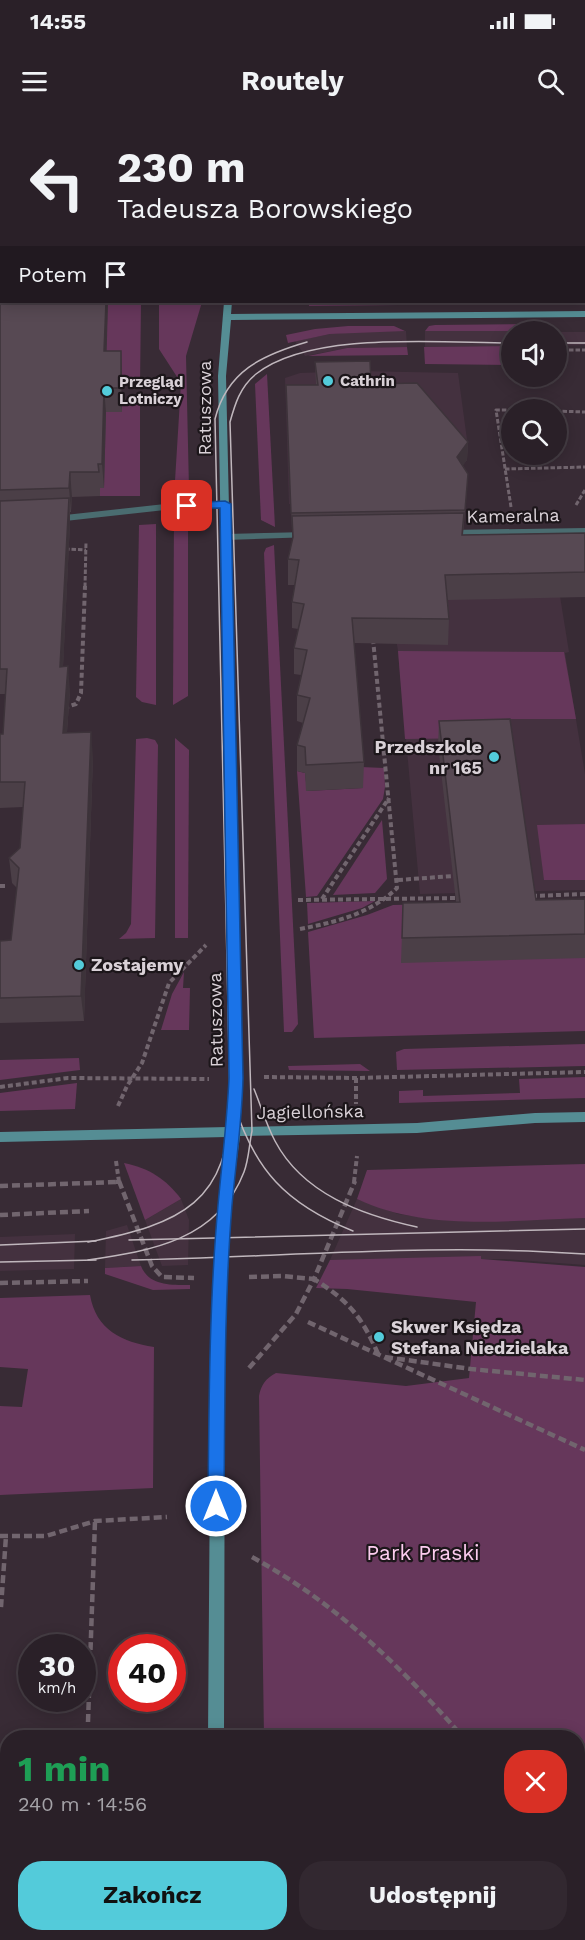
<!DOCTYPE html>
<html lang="pl">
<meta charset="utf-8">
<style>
body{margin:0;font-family:"Work Sans",sans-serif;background:#322830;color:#f1f3f6;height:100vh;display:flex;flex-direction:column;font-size:22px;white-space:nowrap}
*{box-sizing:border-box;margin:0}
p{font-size:20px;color:#a5a3a8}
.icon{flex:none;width:33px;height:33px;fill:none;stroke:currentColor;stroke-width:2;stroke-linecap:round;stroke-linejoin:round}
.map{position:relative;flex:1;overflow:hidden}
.side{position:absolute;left:0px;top:1610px;width:585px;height:212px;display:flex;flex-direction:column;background:#2a2028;border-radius:24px 24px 0 0;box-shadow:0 3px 15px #0003,0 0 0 2px #463e45}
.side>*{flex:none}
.top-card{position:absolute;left:0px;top:0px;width:585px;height:183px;box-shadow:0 3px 15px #0003,0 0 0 2px #463e45;background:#2a2028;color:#f1f3f6;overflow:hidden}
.buttons{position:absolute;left:501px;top:201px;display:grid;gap:12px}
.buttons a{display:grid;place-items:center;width:66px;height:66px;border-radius:50%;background:#2a2028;box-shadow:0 3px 15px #0003,0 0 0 2px #463e45;font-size:30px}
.speed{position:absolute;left:18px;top:1514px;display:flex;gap:12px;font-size:30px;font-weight:700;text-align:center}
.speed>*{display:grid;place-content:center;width:78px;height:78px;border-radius:50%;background:#2a2028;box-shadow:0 3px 15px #0003,0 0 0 2px #463e45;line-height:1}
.speed small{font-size:15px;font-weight:400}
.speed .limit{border:9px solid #d22;background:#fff;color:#111}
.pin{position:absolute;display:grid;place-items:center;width:51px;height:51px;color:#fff;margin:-26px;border-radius:12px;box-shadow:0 3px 9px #0006}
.me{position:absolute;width:66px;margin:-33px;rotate:0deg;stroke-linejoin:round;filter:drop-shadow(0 0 4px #0008)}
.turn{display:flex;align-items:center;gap:21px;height:126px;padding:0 18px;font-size:27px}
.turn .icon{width:78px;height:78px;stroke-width:2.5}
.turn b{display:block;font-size:42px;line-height:51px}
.then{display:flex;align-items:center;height:57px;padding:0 18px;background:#0003;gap:12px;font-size:22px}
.round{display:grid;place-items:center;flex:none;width:63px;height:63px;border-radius:24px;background:#322830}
.overview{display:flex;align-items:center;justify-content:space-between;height:102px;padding:0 18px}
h1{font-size:36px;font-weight:700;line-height:45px;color:#1e9e55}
.cta{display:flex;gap:12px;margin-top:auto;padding:12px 18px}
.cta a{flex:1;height:69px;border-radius:24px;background:#53cbda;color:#111;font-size:24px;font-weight:700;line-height:69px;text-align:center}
.cta a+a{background:#322830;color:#f1f3f6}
.status{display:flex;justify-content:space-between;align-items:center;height:42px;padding:0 30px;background:#2a2028;direction:ltr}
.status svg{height:16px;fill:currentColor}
header{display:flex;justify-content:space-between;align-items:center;height:78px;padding:0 18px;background:#2a2028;font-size:27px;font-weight:700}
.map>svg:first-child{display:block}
.built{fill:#44313f}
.green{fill:#66375b}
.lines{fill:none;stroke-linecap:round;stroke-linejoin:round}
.path-far2{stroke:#71656e;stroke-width:3;stroke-dasharray:4.5 2;stroke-linecap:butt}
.path-far1{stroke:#71656e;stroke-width:4;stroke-dasharray:5 3;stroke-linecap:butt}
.path{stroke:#71656e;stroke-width:4.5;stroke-dasharray:8 4;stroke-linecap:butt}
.street{fill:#4a6c70;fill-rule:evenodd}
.secondary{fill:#558d94;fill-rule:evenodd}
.tram{stroke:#c0b7bd;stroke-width:1.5}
.wall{fill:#4b3f47}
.shaded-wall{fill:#3d333a}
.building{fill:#574953;stroke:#3d333a;stroke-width:1.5}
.route{fill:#1a73e8;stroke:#114b97;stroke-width:1.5}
.poi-dot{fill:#53cbda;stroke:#1c161a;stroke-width:2}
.labels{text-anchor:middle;stroke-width:4.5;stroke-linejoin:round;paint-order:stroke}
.far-poi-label{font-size:15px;font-weight:bold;fill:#d9d1d7;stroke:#1c161a;text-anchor:start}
.street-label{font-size:18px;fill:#d9d1d7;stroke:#1c161a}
.poi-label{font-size:18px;font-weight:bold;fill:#d9d1d7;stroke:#1c161a;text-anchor:start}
.near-park-label{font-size:21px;fill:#fcccef;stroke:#1c161a}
</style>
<div class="status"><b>14:55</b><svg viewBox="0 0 49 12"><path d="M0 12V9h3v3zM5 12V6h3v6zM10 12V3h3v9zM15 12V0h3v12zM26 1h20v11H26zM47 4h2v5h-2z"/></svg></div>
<header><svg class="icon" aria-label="menu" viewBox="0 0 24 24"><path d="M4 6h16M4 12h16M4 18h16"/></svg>Routely<svg class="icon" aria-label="search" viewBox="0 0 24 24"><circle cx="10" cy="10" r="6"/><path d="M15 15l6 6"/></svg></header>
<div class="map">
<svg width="585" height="1820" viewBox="0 0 585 1820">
<rect width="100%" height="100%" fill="#382b35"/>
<!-- built -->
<g class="built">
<path d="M 272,0 L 585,0 L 585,169 L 584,2 Z"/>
<path d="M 369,211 L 406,211 L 407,227 L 347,228 L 305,236 L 295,221 L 330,214 Z"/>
<path d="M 425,211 L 525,211 L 512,212 L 511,226 L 425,227 Z"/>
<path d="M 556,212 L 585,212 L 585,225 L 557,226 Z"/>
<path d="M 357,251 L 458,253 L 468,327 L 322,329 L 324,384 L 289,384 L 285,258 L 300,253 Z"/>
<path d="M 554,439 L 569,532 L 565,533 L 585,654 L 585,770 L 420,774 L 398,531 L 387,462 Z"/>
<path d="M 181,1079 L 189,1100 L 188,1145 L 162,1146 L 145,1100 Z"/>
<path d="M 357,1079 L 398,1094 L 444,1100 L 585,1098 L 585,1145 L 504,1139 L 335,1143 L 330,1140 Z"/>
<path d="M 127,1105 L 141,1146 L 105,1148 L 106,1111 Z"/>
<path d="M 75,1114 L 74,1149 L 0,1151 L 0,1117 Z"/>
</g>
<!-- green -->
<g class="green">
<path d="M 584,177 L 585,183 L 309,186 L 309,182 L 584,182 Z"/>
<path d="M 106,182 L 141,182 L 140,265 L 122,265 L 121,255 L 103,255 Z"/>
<path d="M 159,182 L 202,182 L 186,236 L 189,369 L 186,373 L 174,377 L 181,263 L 159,229 Z"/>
<path d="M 539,204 L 539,211 L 425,211 L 429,206 L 435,205 Z"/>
<path d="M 348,206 L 394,206 L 405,211 L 330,214 L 288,223 L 286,215 L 315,209 Z"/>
<path d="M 511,226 L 511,245 L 425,244 L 424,227 Z"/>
<path d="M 407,227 L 408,235 L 308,236 L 347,228 Z"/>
<path d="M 267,254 L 275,407 L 261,400 L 255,264 Z"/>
<path d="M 122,283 L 140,283 L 140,376 L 100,376 L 100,368 L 103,368 L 103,292 L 122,292 Z"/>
<path d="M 174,396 L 183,400 L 188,406 L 188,576 L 173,585 Z"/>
<path d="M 156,404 L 156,585 L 142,582 L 136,577 L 139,405 Z"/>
<path d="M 274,425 L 298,904 L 292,912 L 284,912 L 264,433 L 266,428 Z"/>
<path d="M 398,531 L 564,532 L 576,599 L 497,599 L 499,610 L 480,618 L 405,619 Z"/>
<path d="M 147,618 L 155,620 L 158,625 L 155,818 L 119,819 L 126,813 L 131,804 L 136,619 Z"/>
<path d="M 175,618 L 189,630 L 188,818 L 175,818 Z"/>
<path d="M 361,647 L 384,648 L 385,667 L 383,679 L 317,776 L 306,777 L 297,651 L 305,653 L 307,671 L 363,668 Z"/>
<path d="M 382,700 L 387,759 L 375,773 L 333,775 Z"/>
<path d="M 585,704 L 585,760 L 544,760 L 537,705 Z"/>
<path d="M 375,781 L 362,788 L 308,804 L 307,783 Z"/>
<path d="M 585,781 L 585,911 L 314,918 L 308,812 L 367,795 L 393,785 Z"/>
<path d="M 184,852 L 183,868 L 190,868 L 189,910 L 161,910 L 172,874 Z"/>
<path d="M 585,924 L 585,946 L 397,950 L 396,932 L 404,929 Z"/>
<path d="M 79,938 L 80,950 L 0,960 L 0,940 Z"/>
<path d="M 360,944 L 370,951 L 289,950 L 288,946 Z"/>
<path d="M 585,957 L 585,978 L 399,983 L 399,971 L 423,970 L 423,976 L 520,973 L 519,959 Z"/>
<path d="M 77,963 L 75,989 L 0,991 L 0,973 Z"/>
<path d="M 124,1043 C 149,1048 166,1059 181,1079 L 145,1100 Z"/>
<path d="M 585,1044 L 585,1098 C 510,1100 427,1112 357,1079 L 367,1050 Z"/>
<path d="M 481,1136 L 481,1139 L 585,1147 L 585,1820 L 267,1820 L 267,1814 L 578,1814 L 578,1617 L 264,1617 L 259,1276 C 261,1265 266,1258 276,1253 L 406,1266 L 469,1258 L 476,1182 L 347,1169 L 316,1168 L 330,1140 Z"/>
<path d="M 141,1146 C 149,1166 171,1165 190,1165 L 190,1169 L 153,1170 L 105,1154 L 105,1148 Z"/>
<path d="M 90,1175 C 96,1210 122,1222 154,1227 L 153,1368 L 0,1375 L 0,1286 L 22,1287 L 28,1249 L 0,1247 L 0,1178 Z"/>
</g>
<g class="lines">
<!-- path-far2 -->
<g class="path-far2">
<path d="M 556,230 L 585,230"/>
<path d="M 556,291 L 585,292"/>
<path d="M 505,349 L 585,347"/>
<path d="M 576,385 L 585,370"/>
<path d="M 511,387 L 496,290 L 512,290"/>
<path d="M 65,429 L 86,430"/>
<path d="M 85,467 L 86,422"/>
</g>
<!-- path-far1 -->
<g class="path-far1">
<path d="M 64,588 L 76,584 L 81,573 L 85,466"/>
<path d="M 398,760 L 453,756"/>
<path d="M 0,766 L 6,766"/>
<path d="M 532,776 L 585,774"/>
<path d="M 322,779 L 389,678"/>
<path d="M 298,780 L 458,778"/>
<path d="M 300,809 C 336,802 370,794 397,768 L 373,519"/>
<path d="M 264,957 L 356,958 L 585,952"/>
<path d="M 356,958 L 356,984"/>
<path d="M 0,967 L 68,958 L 209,959"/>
<path d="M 118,986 L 127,966 L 142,943 L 169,863 L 206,825"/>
<path d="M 116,1041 L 119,1062"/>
<path d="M 116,1062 L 119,1062"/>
<path d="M 354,1062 L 357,1036"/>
</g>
<!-- path -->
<g class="path">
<path d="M 119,1061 L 152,1146 L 162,1157 L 194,1158"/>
<path d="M 0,1066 L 119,1062"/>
<path d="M 0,1095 L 89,1091"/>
<path d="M 249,1157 L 282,1156 L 314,1159 L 355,1061"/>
<path d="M 0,1163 L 88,1161"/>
<path d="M 308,1202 L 585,1330"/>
<path d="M 385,1237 L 471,1249 L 585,1260"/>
<path d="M 249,1248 L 296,1194 L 314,1159 C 350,1182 362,1197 379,1236"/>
<path d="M 0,1416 L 46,1416 L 95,1401 L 167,1397"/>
<path d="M 252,1437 C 337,1484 399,1545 463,1617"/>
<path d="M 1,1487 L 6,1416"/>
<path d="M 88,1602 L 95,1401"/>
<path d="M 578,1740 L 585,1748"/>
</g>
<!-- street -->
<g class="street">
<path d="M 225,381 L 228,382 L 228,386 L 165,390 L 56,402 L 51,399 L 56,396 L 165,384 Z"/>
<path d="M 585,408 L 585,414 L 449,416 L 444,413 L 449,410 Z"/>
<path d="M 308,412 L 313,415 L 311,417 L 226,420 L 221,417 L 226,414 Z"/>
</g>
<!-- secondary -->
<g class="secondary">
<rect x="221" y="0" width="8" height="2"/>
<path d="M 224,182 L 232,182 L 231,194 L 585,191 L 585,197 L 231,200 L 226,256 L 242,958 L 240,1007 L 417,1003 L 535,993 L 585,992 L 585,1002 L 535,1003 L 417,1013 L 240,1016 L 231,1084 L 225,1212 L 224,1617 L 208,1617 L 211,1212 L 219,1084 L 227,1017 L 0,1022 L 0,1012 L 228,1007 L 230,958 L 218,256 Z"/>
<rect x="210" y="1814" width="16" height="6"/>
</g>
<!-- tram -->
<g class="tram">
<path d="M 556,223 L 585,223"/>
<path d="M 254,969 C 261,986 266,1004 275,1021 C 303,1074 362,1095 417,1107"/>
<path d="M 233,981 C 254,1050 286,1084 353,1111"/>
<path d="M 129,1120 L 585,1109"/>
<path d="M 88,1122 C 180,1104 231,1083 230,978 L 215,299 C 227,251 262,235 307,222"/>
<path d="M 0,1125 L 96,1121"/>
<path d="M 88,1140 C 151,1131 218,1120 244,1052 C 249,1039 249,1025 252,1011 L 230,302 C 235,284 240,267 256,254 C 311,210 443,223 512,223"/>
<path d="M 132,1140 C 283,1137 434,1123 585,1134"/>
<path d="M 0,1142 L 96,1140"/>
</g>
</g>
<!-- wall -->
<g class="wall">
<path d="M 0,0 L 111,0 L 111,2 L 2,182 L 108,182 L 106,231 L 122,255 L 122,292 L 106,292 L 104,368 L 100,368 L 100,376 L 72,377 L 71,392 L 70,392 L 70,403 L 63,546 L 70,571 L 67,612 L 93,637 L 84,901 L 0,903 L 0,821 L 11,820 L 17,768 L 12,763 L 9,738 L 20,728 L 23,687 L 0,688 L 0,614 L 3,614 L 6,574 L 0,574 Z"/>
<path d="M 315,242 L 371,264 L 468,322 L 467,340 L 462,346 L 468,354 L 463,415 L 585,413 L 585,477 L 448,480 L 449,499 L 448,525 L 354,523 L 364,642 L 363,668 L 306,671 L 305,653 L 297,651 L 297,625 L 303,603 L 297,601 L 297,575 L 301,555 L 294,554 L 294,528 L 298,509 L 292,508 L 292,482 L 295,465 L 288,465 L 288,439 L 292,422 L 292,411 L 286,265 L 316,265 Z"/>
<path d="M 439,601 L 536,780 L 585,779 L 585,838 L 401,843 L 403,783 L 456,782 L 438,625 Z"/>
<path d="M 0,1700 L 8,1700 L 8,1814 L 20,1814 L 20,1818 L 0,1818 Z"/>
</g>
<!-- shaded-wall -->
<g class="shaded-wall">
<path d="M 106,182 L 108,182 L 106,255 L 104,231 Z"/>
<path d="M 121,231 L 122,255 L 122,292 L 121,268 Z"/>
<path d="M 104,268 L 106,292 L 104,368 L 102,344 Z"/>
<path d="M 468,322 L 467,340 L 456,355 L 457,337 Z"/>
<path d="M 70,352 L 72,377 L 71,392 L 69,368 Z"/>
<path d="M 69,378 L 70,403 L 62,572 L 60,547 Z"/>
<path d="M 68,546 L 70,571 L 65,638 L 63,613 Z"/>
<path d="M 91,612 L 93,637 L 84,901 L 81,876 Z"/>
</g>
<!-- building -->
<g class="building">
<path d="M 0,0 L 110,0 L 110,2 L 2,2 L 2,182 L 106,182 L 104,231 L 121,231 L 121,268 L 104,268 L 102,344 L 98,344 L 99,352 L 70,352 L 69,368 L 0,370 Z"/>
<path d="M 317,0 L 496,0 L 497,2 L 317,2 Z"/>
<path d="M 370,241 L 371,264 L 417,263 L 468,322 L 457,337 L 468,354 L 465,390 L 291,393 L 286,265 L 318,265 L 315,242 Z"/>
<path d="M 69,378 L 60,547 L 68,546 L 63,613 L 91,612 L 81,876 L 0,878 L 0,821 L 11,820 L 19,748 L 9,738 L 20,728 L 25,662 L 0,662 L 0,614 L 3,614 L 7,549 L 0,549 L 0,381 Z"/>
<path d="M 464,393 L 462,415 L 585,413 L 585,452 L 445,455 L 449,499 L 352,498 L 364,642 L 306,645 L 305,627 L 297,625 L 310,578 L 297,575 L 307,530 L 294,528 L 304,484 L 292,482 L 299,440 L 288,439 L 293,417 L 292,396 Z"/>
<path d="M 510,599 L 536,780 L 585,779 L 585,814 L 402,818 L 403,783 L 460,782 L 439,601 Z"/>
<rect x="0" y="1700" width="8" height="100"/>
</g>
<!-- route -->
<path class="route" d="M 225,381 L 231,384 L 243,958 C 242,1001 236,1042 232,1085 C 224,1185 225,1286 224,1386 L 222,1391 L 216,1393 L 210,1391 L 208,1386 C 209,1286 209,1185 218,1085 C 222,1042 227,1001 229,958 L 220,388 L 187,389 L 181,386 L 187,383 Z"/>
<!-- markers -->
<g class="poi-dot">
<circle cx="328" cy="261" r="6"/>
<circle cx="107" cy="271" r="6"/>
<circle cx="494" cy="637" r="6"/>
<circle cx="79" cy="845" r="6"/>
<circle cx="379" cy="1217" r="6"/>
</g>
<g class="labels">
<!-- far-poi labels -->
<g class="far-poi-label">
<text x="340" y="266">Cathrin</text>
<text x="119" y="267">Przegląd<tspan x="119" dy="17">Lotniczy</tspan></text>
</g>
<!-- street labels -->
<g class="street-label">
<text transform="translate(205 288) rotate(-90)" y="6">Ratuszowa</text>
<text transform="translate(513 396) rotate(-1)" y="6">Kameralna</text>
<text transform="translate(216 900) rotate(-91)" y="6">Ratuszowa</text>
<text transform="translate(310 992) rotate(-1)" y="6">Jagiellońska</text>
</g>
<!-- poi labels -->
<g class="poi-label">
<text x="482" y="633" text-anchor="end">Przedszkole<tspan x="482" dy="21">nr 165</tspan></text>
<text x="91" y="851">Zostajemy</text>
<text x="391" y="1213">Skwer Księdza<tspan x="391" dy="21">Stefana Niedzielaka</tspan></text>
</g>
<!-- near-park labels -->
<g class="near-park-label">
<text x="423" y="1440">Park Praski</text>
</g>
</g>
</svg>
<div class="buttons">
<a><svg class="icon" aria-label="sound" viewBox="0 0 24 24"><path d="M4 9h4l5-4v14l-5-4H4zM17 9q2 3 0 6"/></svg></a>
<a><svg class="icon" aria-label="search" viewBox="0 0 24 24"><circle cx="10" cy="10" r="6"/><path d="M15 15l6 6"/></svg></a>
</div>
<div class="speed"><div>30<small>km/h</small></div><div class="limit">40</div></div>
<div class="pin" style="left:187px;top:386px;background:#d93025"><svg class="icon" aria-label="arrive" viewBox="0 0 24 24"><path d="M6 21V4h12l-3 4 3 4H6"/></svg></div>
<svg class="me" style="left:216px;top:1386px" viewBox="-20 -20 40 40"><circle r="17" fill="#1a73e8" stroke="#fff" stroke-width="3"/><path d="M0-11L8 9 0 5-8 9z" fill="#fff"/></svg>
<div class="top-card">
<div class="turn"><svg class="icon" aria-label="left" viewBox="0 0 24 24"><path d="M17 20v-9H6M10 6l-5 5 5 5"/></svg><div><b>230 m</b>Tadeusza Borowskiego</div></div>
<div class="then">Potem<svg class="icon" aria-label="arrive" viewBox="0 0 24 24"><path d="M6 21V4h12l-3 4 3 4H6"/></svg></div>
</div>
<section class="side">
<div class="overview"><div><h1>1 min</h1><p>240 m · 14:56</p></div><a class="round" style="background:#d93025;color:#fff"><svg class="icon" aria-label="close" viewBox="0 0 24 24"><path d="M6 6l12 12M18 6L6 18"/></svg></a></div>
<div class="cta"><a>Zakończ</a><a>Udostępnij</a></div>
</section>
</div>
